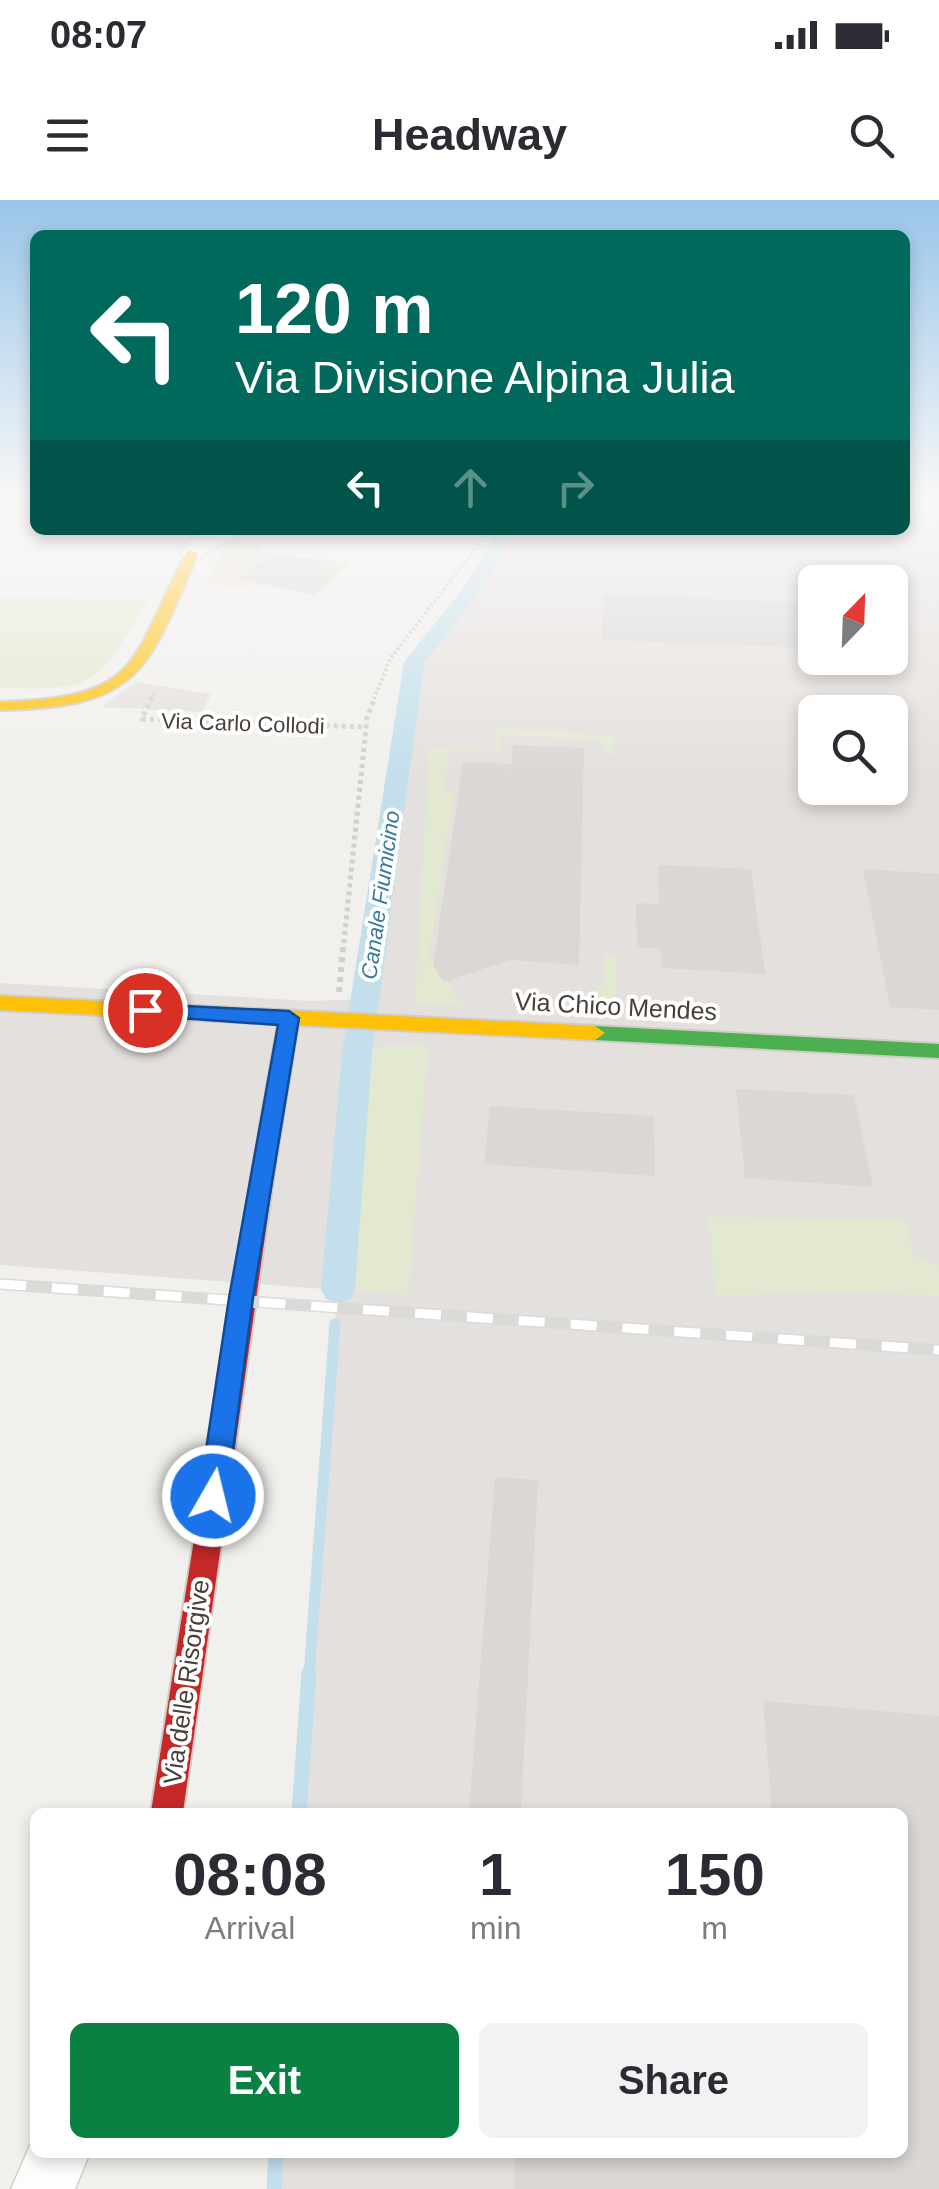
<!DOCTYPE html>
<style>
body{margin:0;font-family:Helvetica,sans-serif;background:#f2f2f3;color:#2b2b33;height:100vh;display:flex;flex-direction:column;font-size:38px;white-space:nowrap}
*{box-sizing:border-box;margin:0}
p{font-size:32px;color:#7c7c81}
.icon{flex:none;width:55px;height:55px;fill:none;stroke:currentColor;stroke-width:2;stroke-linecap:round;stroke-linejoin:round}
.map{position:relative;flex:1;overflow:hidden}
.panel{position:absolute;left:30px;top:1608px;width:878px;height:350px;display:flex;flex-direction:column;background:#fff;border-radius:15px;box-shadow:0 5px 15px #0003}
.panel>*{flex:none}
.hud{position:absolute;left:30px;top:30px;width:880px;height:305px;border-radius:15px;box-shadow:0 5px 15px #0003;background:#00695c;color:#fff;overflow:hidden}
.needle{width:65px;rotate:23deg}
.buttons{position:absolute;left:798px;top:365px;display:grid;gap:20px}
.buttons a{display:grid;place-items:center;width:110px;height:110px;border-radius:15px;background:#fff;box-shadow:0 5px 15px #0003;font-size:50px}
.pin{position:absolute;display:grid;place-items:center;width:85px;height:85px;color:#fff;margin:-42px;border:5px solid #fff;border-radius:50%;box-shadow:0 2px 10px #0007}
.me{position:absolute;width:110px;margin:-55px;rotate:8deg;stroke-linejoin:round;filter:drop-shadow(0 0 8px #0008)}
.turn{display:flex;align-items:center;gap:35px;height:210px;padding:0 40px;font-size:45px}
.turn .icon{width:130px;height:130px;stroke-width:2.5}
.turn b{display:block;font-size:70px;line-height:85px}
.lanes{display:flex;align-items:center;height:95px;padding:0 40px;background:#0003;justify-content:center;gap:50px;direction:ltr}
.lanes .off{opacity:.35}
.eta{display:flex;justify-content:space-evenly;align-items:center;height:170px;text-align:center}
.eta b{font-size:60px;font-weight:600;line-height:70px}
.button{display:flex;gap:20px;margin-top:auto;padding:20px 40px}
.button a{flex:1;height:115px;border-radius:15px;background:#0b8043;color:#fff;font-size:40px;font-weight:600;line-height:115px;text-align:center}
.button a+a{background:#f2f2f3;color:#2b2b33}
.status{display:flex;justify-content:space-between;align-items:center;height:70px;padding:0 50px;background:#fff;direction:ltr}
.status svg{height:28px;fill:currentColor}
header{display:flex;justify-content:space-between;align-items:center;height:130px;padding:0 40px;background:#fff;font-size:45px;font-weight:600}
.map>svg:first-child{display:block}
.industrial{fill:#e4e0dd;fill-rule:evenodd}
.education{fill:#e8e2d9}
.green{fill:#e2e9d0}
.parking{fill:#e4e1de}
.lines{fill:none;stroke-linecap:round;stroke-linejoin:round}
.stream-far1{stroke:#c2dfeb;stroke-width:11}
.stream{stroke:#c2dfeb;stroke-width:15}
.canal{fill:#c2dfeb;fill-rule:evenodd}
.building{fill:#dad7d4}
.street-casing{stroke:#d0cecb;stroke-width:3}
.fast-casing{stroke:#d0ccc5;stroke-width:4}
.slow-casing{stroke:#d0ccc5;stroke-width:4}
.jam-casing{stroke:#d0ccc5;stroke-width:4}
.path-far2{stroke:#d2d0cb;stroke-width:4;stroke-dasharray:2.5 2.5;stroke-linecap:butt}
.path-far1{stroke:#d2d0cb;stroke-width:5;stroke-dasharray:4 4;stroke-linecap:butt}
.path{stroke:#d2d0cb;stroke-width:6;stroke-dasharray:5 5;stroke-linecap:butt}
.street{fill:#fdfdfc;fill-rule:evenodd}
.fast{fill:#4caf50;fill-rule:evenodd}
.slow{fill:#ffc107;fill-rule:evenodd}
.jam{fill:#c62828;fill-rule:evenodd}
.rail-casing{stroke:#dadad9;stroke-width:12}
.rail{stroke:#fff;stroke-width:9;stroke-dasharray:26;stroke-linecap:butt}
.route{fill:#1a73e8;stroke:#114b97;stroke-width:2.5}
.labels{text-anchor:middle;stroke-width:8;stroke-linejoin:round;paint-order:stroke}
.far-street-label{font-size:22px;fill:#484039;stroke:#fff}
.far-water-label{font-size:22px;font-style:italic;fill:#377b9c;stroke:#fff}
.street-label{font-size:25px;fill:#484039;stroke:#fff}
</style>
<div class="status"><b>08:07</b><svg viewBox="0 0 49 12"><path d="M0 12V9h3v3zM5 12V6h3v6zM10 12V3h3v9zM15 12V0h3v12zM26 1h20v11H26zM47 4h2v5h-2z"/></svg></div>
<header><svg class="icon" aria-label="menu" viewBox="0 0 24 24"><path d="M4 6h16M4 12h16M4 18h16"/></svg>Headway<svg class="icon" aria-label="search" viewBox="0 0 24 24"><circle cx="10" cy="10" r="6"/><path d="M15 15l6 6"/></svg></header>
<div class="map">
<svg width="939" height="1989" viewBox="0 0 939 1989">
<rect width="100%" height="100%" fill="#f2f0ed"/>
<!-- industrial -->
<path class="industrial" d="M 905,300 L 939,300 L 939,1989 L 275,1989 L 278,1953 L 902,1952 L 902,1612 L 301,1612 L 337,1090 L 0,1065 L 0,783 L 310,801 L 364,799 L 414,462 L 472,389 L 507,330 L 905,330 ZM 815,382 L 890,382 L 890,458 L 815,458 ZM 815,512 L 890,512 L 890,588 L 815,588 Z"/>
<!-- education -->
<path class="education" d="M 225,342 L 262,342 L 260,351 L 350,363 L 315,396 L 247,383 L 244,388 L 206,382 Z"/>
<!-- green -->
<g class="green">
<path d="M 0,398 L 148,400 C 98,481 101,492 0,488 Z"/>
<path d="M 497,530 L 614,534 L 614,556 L 603,551 L 604,540 L 502,535 L 497,553 L 450,551 L 443,591 L 454,592 L 429,758 L 465,806 L 415,805 L 429,548 L 494,551 Z"/>
<path d="M 604,755 L 616,756 L 616,816 L 576,814 L 603,782 Z"/>
<path d="M 395,845 L 428,846 L 408,1095 L 349,1090 L 369,849 Z"/>
<path d="M 709,1017 L 906,1020 L 913,1056 L 939,1065 L 939,1097 L 861,1091 L 715,1096 Z"/>
</g>
<!-- parking -->
<path class="parking" d="M 136,482 L 211,494 L 202,512 L 101,507 Z"/>
<g class="lines">
<!-- stream-far1 -->
<path class="stream-far1" d="M 309,1475 L 335,1124"/>
<!-- stream -->
<g class="stream">
<path d="M 299,1612 L 309,1473"/>
<path d="M 274,1989 L 276,1952"/>
</g>
<!-- canal -->
<path class="canal" d="M 498,330 L 516,330 L 479,393 L 424,463 L 372,853 L 355,1089 L 350,1099 L 338,1104 L 326,1099 L 321,1089 L 342,853 L 404,462 L 464,387 Z"/>
</g>
<!-- building -->
<g class="building">
<path d="M 268,354 L 329,362 L 323,368 L 338,371 L 314,394 L 241,379 Z"/>
<path d="M 603,395 L 815,403 L 815,448 L 603,440 Z"/>
<path d="M 513,545 L 584,548 L 579,765 L 510,760 L 444,782 L 433,766 L 463,562 L 511,564 Z"/>
<path d="M 658,665 L 751,669 L 765,774 L 662,768 L 661,749 L 637,747 L 636,703 L 659,704 Z"/>
<path d="M 863,669 L 939,674 L 939,810 L 890,807 Z"/>
<path d="M 736,889 L 854,895 L 873,987 L 745,978 Z"/>
<path d="M 490,906 L 654,916 L 655,976 L 484,964 Z"/>
<path d="M 495,1277 L 538,1280 L 521,1612 L 469,1612 Z"/>
<path d="M 763,1501 L 939,1516 L 939,1989 L 514,1989 L 516,1952 L 902,1952 L 902,1612 L 772,1612 Z"/>
</g>
<g class="lines">
<!-- street casing -->
<g class="street-casing">
<g id="street">
<path d="M 197,330 L 217,330 L 215,334 L 232,330 L 238,335 L 199,357 L 185,357 L 182,353 Z"/>
<path d="M 35,1934 L 35,1952 L 90,1952 L 75,1989 L 11,1989 Z"/>
</g>
</g>
<!-- fast casing -->
<g class="fast-casing">
<g id="fast">
<path d="M 289,811 L 299,818 L 275,966 L 264,975 L 253,966 L 279,818 Z"/>
<path d="M 595,826 L 939,844 L 939,858 L 595,840 L 585,833 Z"/>
</g>
</g>
<!-- slow casing -->
<g class="slow-casing">
<g id="slow">
<path d="M 188,350 L 198,353 C 147,473 141,507 0,510 L 0,502 C 146,498 128,461 188,350 Z"/>
<path d="M 0,796 L 595,826 L 605,833 L 595,840 L 0,810 Z"/>
</g>
</g>
<!-- jam casing -->
<g class="jam-casing">
<path id="jam" d="M 264,957 L 275,966 L 183,1612 L 151,1612 L 253,966 Z"/>
</g>
<!-- path-far2 -->
<g class="path-far2">
<path d="M 151,499 L 154,493"/>
<path d="M 374,499 L 390,459 L 477,346 L 484,330"/>
</g>
<!-- path-far1 -->
<g class="path-far1">
<path d="M 152,497 L 142,519 L 367,527"/>
<path d="M 343,751 L 367,518 L 375,497"/>
</g>
<!-- path -->
<path class="path" d="M 339,792 L 343,748"/>
<!-- street -->
<use href="#street" class="street"/>
<!-- fast -->
<use href="#fast" class="fast"/>
<!-- slow -->
<use href="#slow" class="slow"/>
<!-- jam -->
<use href="#jam" class="jam"/>
<!-- rail casing -->
<g class="rail-casing">
<path id="rail" d="M 0,1084 L 939,1150"/>
</g>
<!-- rail -->
<use href="#rail" class="rail"/>
</g>
<!-- sky -->
<linearGradient id="sky" x2="0" y2="1"><stop stop-color="#99c5e9"/><stop offset="0.52" stop-color="#f9f8f7"/><stop offset="1" stop-color="#f9f8f7" stop-opacity="0"/></linearGradient>
<rect width="939" height="579" fill="url(#sky)"/>
<!-- route -->
<path class="route" d="M 145,804 L 289,811 L 299,818 L 253,1098 L 227,1296 L 223,1305 L 213,1309 L 203,1305 L 199,1296 L 229,1098 L 278,825 L 138,815 L 135,810 Z"/>
<g class="labels">
<!-- far-street labels -->
<g class="far-street-label">
<text transform="translate(243 523) rotate(2)" y="8">Via Carlo Collodi</text>
</g>
<!-- far-water labels -->
<g class="far-water-label">
<text transform="translate(380 695) rotate(-82)" y="8">Canale Fiumicino</text>
</g>
<!-- street labels -->
<g class="street-label">
<text transform="translate(616 806) rotate(3)" y="9">Via Chico Mendes</text>
<text transform="translate(186 1482) rotate(-82)" y="9">Via delle Risorgive</text>
</g>
</g>
</svg>
<div class="buttons">
<a><svg class="needle" viewBox="-14 -14 28 28"><path d="M0-13l5 13h-10z" fill="#e53935"/><path d="M0 13l5-13h-10z" fill="#7c7c81"/></svg></a>
<a><svg class="icon" aria-label="search" viewBox="0 0 24 24"><circle cx="10" cy="10" r="6"/><path d="M15 15l6 6"/></svg></a>
</div>
<div class="pin" style="left:145px;top:810px;background:#d93025"><svg class="icon" aria-label="arrive" viewBox="0 0 24 24"><path d="M6 21V4h12l-3 4 3 4H6"/></svg></div>
<svg class="me" style="left:213px;top:1296px" viewBox="-20 -20 40 40"><circle r="17" fill="#1a73e8" stroke="#fff" stroke-width="3"/><path d="M0-11L8 9 0 5-8 9z" fill="#fff"/></svg>
<div class="hud">
<div class="turn"><svg class="icon" aria-label="left" viewBox="0 0 24 24"><path d="M17 20v-9H6M10 6l-5 5 5 5"/></svg><div><b>120 m</b>Via Divisione Alpina Julia</div></div>
<div class="lanes"><svg class="icon" aria-label="left" viewBox="0 0 24 24"><path d="M17 20v-9H6M10 6l-5 5 5 5"/></svg><svg class="icon off" aria-label="ahead" viewBox="0 0 24 24"><path d="M12 20V5M6 11l6-6 6 6"/></svg><svg class="icon off" aria-label="right" viewBox="0 0 24 24"><path d="M7 20v-9h11M14 6l5 5-5 5"/></svg></div>
</div>
<section class="panel">
<div class="eta">
<div><b>08:08</b><p>Arrival</p></div>
<div><b>1</b><p>min</p></div>
<div><b>150</b><p>m</p></div>
</div>
<div class="button"><a>Exit</a><a>Share</a></div>
</section>
</div>
